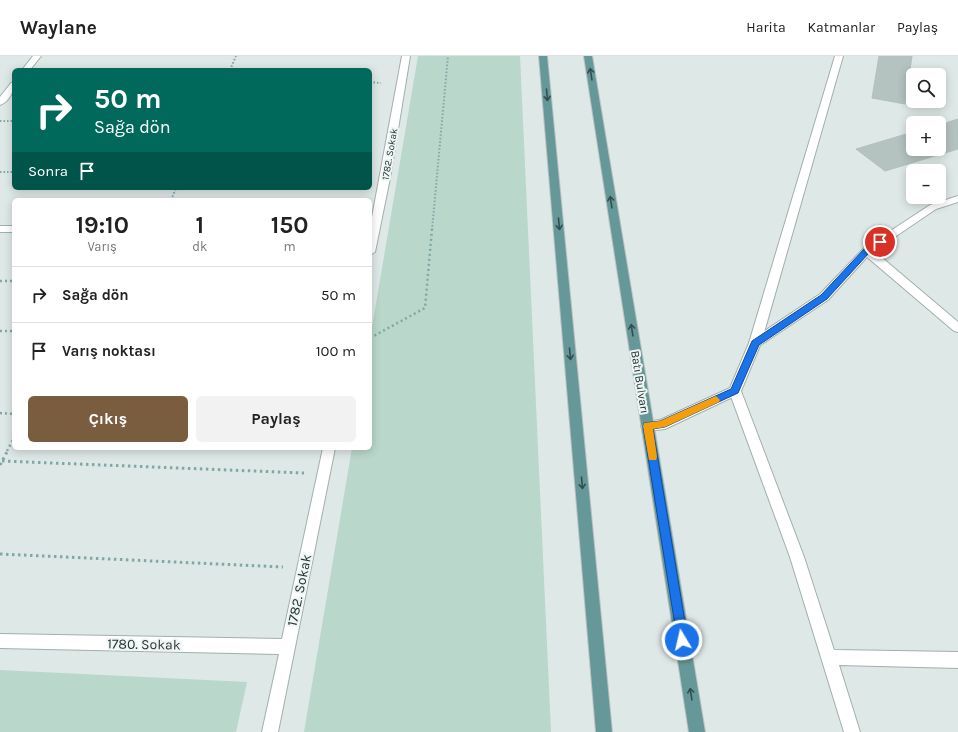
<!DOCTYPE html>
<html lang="tr">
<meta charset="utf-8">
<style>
body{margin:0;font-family:Karla,sans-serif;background:#f2f2f2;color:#222;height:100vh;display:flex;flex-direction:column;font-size:15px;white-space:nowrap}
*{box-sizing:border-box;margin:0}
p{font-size:13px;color:#767676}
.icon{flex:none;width:22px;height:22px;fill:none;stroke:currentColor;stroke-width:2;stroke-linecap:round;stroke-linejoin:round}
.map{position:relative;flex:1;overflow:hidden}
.sheet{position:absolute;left:12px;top:142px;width:360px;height:252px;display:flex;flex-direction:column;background:#fff;border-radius:6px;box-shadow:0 2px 10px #0003}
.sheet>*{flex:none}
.top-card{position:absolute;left:12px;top:12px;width:360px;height:122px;border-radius:6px;box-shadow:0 2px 10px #0003;background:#00695c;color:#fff;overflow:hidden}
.fabs{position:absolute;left:906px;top:12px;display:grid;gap:8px}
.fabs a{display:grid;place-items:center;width:40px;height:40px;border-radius:6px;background:#fff;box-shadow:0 2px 10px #0003;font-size:20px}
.pin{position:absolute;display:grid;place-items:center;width:34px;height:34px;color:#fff;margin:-17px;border:2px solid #fff;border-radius:50%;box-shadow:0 1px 4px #0007}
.me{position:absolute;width:44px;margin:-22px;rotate:351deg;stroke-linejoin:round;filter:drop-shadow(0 0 3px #0008)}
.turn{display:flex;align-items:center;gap:14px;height:84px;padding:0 16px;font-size:18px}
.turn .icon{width:52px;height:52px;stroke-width:2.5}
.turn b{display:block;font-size:28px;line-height:34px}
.then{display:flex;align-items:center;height:38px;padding:0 16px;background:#0003;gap:8px;font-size:15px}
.eta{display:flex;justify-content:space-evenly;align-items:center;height:68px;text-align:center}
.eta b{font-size:24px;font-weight:700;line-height:28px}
.button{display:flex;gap:8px;margin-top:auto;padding:8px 16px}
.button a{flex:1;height:46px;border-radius:6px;background:#795d3e;color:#fff;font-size:16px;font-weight:700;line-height:46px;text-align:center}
.button a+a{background:#f2f2f2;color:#222}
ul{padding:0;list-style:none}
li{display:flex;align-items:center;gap:12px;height:56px;padding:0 16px;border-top:1px solid #e0e0e0}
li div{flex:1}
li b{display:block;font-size:15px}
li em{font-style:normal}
header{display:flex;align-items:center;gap:24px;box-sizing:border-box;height:56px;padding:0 20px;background:#fff;border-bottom:1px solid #e0e0e0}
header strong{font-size:19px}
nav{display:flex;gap:22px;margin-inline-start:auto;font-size:14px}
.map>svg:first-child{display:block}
.green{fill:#b9d7ca}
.building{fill:#b4c2c0;stroke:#b1c1bf}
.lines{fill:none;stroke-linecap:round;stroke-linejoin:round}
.pedestrian-casing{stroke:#a2afae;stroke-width:2}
.minor-casing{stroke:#a2afae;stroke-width:2}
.tertiary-casing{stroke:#a2afae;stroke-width:2}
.primary-casing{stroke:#bcc2c3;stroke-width:2}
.path-far2{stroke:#81a8a7;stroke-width:2;stroke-dasharray:1.5 2;stroke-linecap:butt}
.path-far1{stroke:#81a8a7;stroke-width:2.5;stroke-dasharray:2 3;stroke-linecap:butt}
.path{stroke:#81a8a7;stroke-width:3;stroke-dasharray:2.5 3.5;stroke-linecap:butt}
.pedestrian{fill:#fff;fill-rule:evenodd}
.minor{fill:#fff;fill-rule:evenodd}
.tertiary{fill:#fff;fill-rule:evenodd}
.primary{fill:#679899;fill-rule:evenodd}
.oneway{stroke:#324e4f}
.route{fill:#1a73e8;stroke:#114b97}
.slow{fill:#f59e0b}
.labels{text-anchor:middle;stroke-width:4;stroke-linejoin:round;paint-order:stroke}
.far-street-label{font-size:10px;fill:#213536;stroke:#eef5f3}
.street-label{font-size:12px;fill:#213536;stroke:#eef5f3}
.near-street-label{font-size:14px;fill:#213536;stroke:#eef5f3}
</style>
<header>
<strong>Waylane</strong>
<nav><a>Harita</a><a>Katmanlar</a><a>Paylaş</a></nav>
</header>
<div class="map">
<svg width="958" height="676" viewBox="0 0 958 676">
<rect width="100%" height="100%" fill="#dee8e6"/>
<!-- green -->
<g class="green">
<path d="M 418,0 L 520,0 L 551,676 L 304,676 L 352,392 L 370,392 L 370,283 Z"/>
<path d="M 0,614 L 247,626 L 236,676 L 0,676 Z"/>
</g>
<!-- building -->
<g class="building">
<path d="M 879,0 L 912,0 L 905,48 L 872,42 Z"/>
<path d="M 958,63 L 958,93 L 885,115 L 856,93 L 913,76 L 913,93 L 939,93 L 939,69 Z"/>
</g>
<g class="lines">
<!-- pedestrian casing -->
<g class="pedestrian-casing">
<rect id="pedestrian" x="0" y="170" width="14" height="6"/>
</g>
<!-- minor casing -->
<g class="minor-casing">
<g id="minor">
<path d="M 402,0 L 410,0 L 390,122 L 375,196 L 370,199 L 370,172 Z"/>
<path d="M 958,140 L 958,146 L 936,153 L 874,195 L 958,266 L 958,276 L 954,275 L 867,201 L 828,244 L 759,290 L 755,291 L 751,290 L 749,287 L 751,284 L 820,238 L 863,193 L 930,149 Z"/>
<path d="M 735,330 L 739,332 L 741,335 L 804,501 L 834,594 L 958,596 L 958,612 L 839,609 L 860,676 L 844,676 L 790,501 L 729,335 L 731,332 Z"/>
<path d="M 323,392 L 335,392 L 278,676 L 262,676 L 279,598 L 0,592 L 0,578 L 282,583 Z"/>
</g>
</g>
<!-- tertiary casing -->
<g class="tertiary-casing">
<g id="tertiary">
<path d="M 33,0 L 41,0 L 30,14 L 22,14 Z"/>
<path d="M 835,0 L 843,0 L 761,287 L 741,335 L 739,338 L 665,373 L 647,375 L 643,374 L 641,370 L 643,366 L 660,364 L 730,332 L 749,287 Z"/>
<path d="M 11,27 L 14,27 C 14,35 9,46 0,49 L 0,41 Z"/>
</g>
</g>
<!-- primary casing -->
<g class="primary-casing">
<g id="primary">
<path d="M 539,0 L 547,0 L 612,676 L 596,676 Z"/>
<path d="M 584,0 L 592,0 L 705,676 L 689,676 Z"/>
</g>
</g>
<!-- path-far2 -->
<g class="path-far2">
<path d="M 230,14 L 236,0"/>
<path d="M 370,26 L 381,27"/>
<path d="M 0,65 L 14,65"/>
<path d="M 0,116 L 14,116"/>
<path d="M 171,144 L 176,132"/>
<path d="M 432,174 L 448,0"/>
</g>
<!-- path-far1 -->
<g class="path-far1">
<path d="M 0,225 L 14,225"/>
<path d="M 0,275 L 14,275"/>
<path d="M 370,282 L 425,252 L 432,173"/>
<path d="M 0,357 L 14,358"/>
<path d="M 7,395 L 14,382"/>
</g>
<!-- path -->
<g class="path">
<path d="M 2,405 L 304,417"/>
<path d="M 0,409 L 8,394"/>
<path d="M 0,498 L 283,511"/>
</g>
<!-- pedestrian -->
<use href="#pedestrian" class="pedestrian"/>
<!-- minor -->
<use href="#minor" class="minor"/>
<!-- tertiary -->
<use href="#tertiary" class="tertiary"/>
<!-- primary -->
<use href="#primary" class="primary"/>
</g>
<!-- one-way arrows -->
<defs><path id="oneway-shaft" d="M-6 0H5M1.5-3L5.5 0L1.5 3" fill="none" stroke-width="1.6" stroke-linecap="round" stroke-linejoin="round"/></defs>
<g class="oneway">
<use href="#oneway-shaft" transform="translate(591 18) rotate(-99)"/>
<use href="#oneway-shaft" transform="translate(547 39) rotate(85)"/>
<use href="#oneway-shaft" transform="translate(611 146) rotate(-99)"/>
<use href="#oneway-shaft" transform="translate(559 168) rotate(85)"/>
<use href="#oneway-shaft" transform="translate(632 274) rotate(-99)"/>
<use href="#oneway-shaft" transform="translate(570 298) rotate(85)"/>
<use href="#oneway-shaft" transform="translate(582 427) rotate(85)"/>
<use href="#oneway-shaft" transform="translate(691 638) rotate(-99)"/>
</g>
<!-- route -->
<path class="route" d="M 877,184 L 883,184 L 884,186 L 869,197 L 827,243 L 759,289 L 738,337 L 665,371 L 653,373 L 688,584 L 686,588 L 682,590 L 678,588 L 643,370 L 644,367 L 660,365 L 731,333 L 752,285 L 821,239 L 864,193 Z"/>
<!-- slow -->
<path class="slow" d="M 716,340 L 720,344 L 719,346 L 665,371 L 653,373 L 657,401 L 656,404 L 649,404 L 643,370 L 644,367 L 660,365 Z"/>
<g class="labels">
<!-- far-street labels -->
<g class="far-street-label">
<text transform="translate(389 98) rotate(-80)" y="4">1782. Sokak</text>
</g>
<!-- street labels -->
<g class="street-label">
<text transform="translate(640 326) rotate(81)" y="4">Batı Bulvarı</text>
</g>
<!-- near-street labels -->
<g class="near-street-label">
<text transform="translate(299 534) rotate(-78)" y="5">1782. Sokak</text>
<text transform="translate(144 588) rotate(1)" y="5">1780. Sokak</text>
</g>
</g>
</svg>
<div class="fabs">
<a><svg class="icon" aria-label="search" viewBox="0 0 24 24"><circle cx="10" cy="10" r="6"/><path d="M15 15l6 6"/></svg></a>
<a>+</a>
<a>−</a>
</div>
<div class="pin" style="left:880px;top:186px;background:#d93025"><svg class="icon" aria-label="arrive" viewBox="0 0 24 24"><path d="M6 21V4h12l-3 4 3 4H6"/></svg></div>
<svg class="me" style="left:682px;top:584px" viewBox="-20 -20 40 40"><circle r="17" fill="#1a73e8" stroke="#fff" stroke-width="3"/><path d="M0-11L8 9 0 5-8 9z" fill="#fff"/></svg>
<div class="top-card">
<div class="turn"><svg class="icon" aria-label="right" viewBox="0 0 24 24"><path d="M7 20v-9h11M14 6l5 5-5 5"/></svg><div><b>50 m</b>Sağa dön</div></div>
<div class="then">Sonra<svg class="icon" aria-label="arrive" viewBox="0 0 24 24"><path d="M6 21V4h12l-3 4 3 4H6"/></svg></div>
</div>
<section class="sheet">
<div class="eta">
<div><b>19:10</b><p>Varış</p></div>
<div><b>1</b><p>dk</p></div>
<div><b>150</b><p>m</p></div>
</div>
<ul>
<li><svg class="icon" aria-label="right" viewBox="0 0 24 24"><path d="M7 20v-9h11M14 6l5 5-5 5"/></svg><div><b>Sağa dön</b></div><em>50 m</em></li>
<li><svg class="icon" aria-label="arrive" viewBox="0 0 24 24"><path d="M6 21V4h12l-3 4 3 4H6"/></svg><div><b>Varış noktası</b></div><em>100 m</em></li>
</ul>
<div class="button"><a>Çıkış</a><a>Paylaş</a></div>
</section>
</div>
